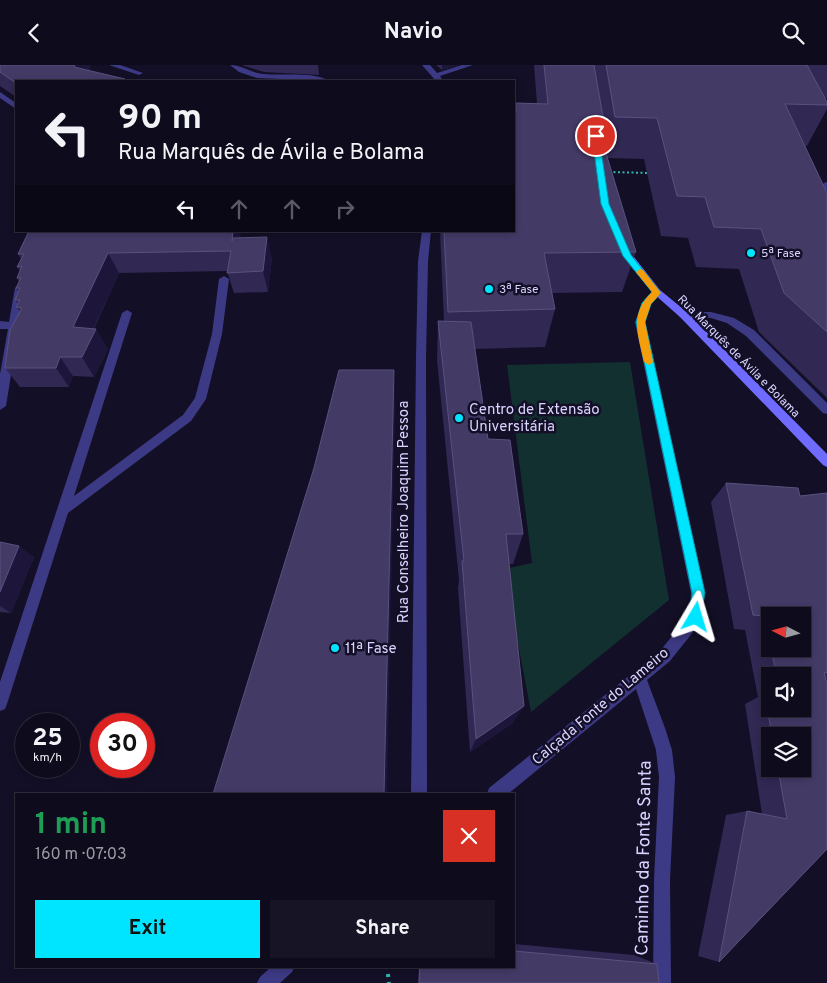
<!DOCTYPE html>
<meta charset="utf-8">
<style>
body{margin:0;font-family:Overpass,sans-serif;background:#171425;color:#f1f3f6;height:100vh;display:flex;flex-direction:column;font-size:19px;white-space:nowrap}
*{box-sizing:border-box;margin:0}
p{font-size:16px;color:#9b9ba3}
.icon{flex:none;width:28px;height:28px;fill:none;stroke:currentColor;stroke-width:2;stroke-linecap:round;stroke-linejoin:round}
.map{position:relative;flex:1;overflow:hidden}
.panel{position:absolute;left:15px;top:728px;width:500px;height:175px;display:flex;flex-direction:column;background:#0e0b1c;border-radius:0px;box-shadow:0 2px 8px #0003,0 0 0 1px #2e2b3b}
.panel>*{flex:none}
.top-card{position:absolute;left:15px;top:15px;width:500px;height:152px;border-radius:0px;box-shadow:0 2px 8px #0003,0 0 0 1px #2e2b3b;background:#0e0b1c;color:#f1f3f6;overflow:hidden}
.needle{width:32px;rotate:276deg}
.buttons{position:absolute;left:761px;top:542px;display:grid;gap:10px}
.buttons a{display:grid;place-items:center;width:50px;height:50px;border-radius:0px;background:#0e0b1c;box-shadow:0 2px 8px #0003,0 0 0 1px #2e2b3b;font-size:25px}
.speed{position:absolute;left:15px;top:648px;display:flex;gap:10px;font-size:25px;font-weight:700;text-align:center}
.speed>*{display:grid;place-content:center;width:65px;height:65px;border-radius:50%;background:#0e0b1c;box-shadow:0 2px 8px #0003,0 0 0 1px #2e2b3b;line-height:1}
.speed small{font-size:12px;font-weight:400}
.speed .limit{border:8px solid #d22;background:#fff;color:#111}
.pin{position:absolute;display:grid;place-items:center;width:42px;height:42px;color:#fff;margin:-21px;border:2px solid #fff;border-radius:50%;box-shadow:0 1px 5px #0007}
.me{position:absolute;width:55px;margin:-28px;rotate:7deg;stroke-linejoin:round;filter:drop-shadow(0 0 4px #0008)}
.turn{display:flex;align-items:center;gap:18px;height:105px;padding:0 20px;font-size:22px}
.turn .icon{width:65px;height:65px;stroke-width:2.5}
.turn b{display:block;font-size:35px;line-height:42px}
.lanes{display:flex;align-items:center;height:48px;padding:0 20px;background:#0003;justify-content:center;gap:25px;direction:ltr}
.lanes .off{opacity:.35}
.round{display:grid;place-items:center;flex:none;width:52px;height:52px;border-radius:0px;background:#171425}
.summary{display:flex;align-items:center;justify-content:space-between;height:85px;padding:0 20px}
h1{font-size:30px;font-weight:700;line-height:38px;color:#1e9e55}
.primary-button{display:flex;gap:10px;margin-top:auto;padding:10px 20px}
.primary-button a{flex:1;height:58px;border-radius:0px;background:#00e5ff;color:#111;font-size:20px;font-weight:700;line-height:58px;text-align:center}
.primary-button a+a{background:#171425;color:#f1f3f6}
header{display:flex;justify-content:space-between;align-items:center;height:65px;padding:0 20px;background:#0e0b1c;font-size:22px;font-weight:700}
.map>svg:first-child{display:block}
.green{fill:#12302f}
.lines{fill:none;stroke-linecap:round;stroke-linejoin:round}
.path-far1{stroke:#2fb8b0;stroke-width:2;stroke-dasharray:2 2.5;stroke-linecap:butt}
.path{stroke:#2fb8b0;stroke-width:4;stroke-dasharray:3 5;stroke-linecap:butt}
.lane{fill:#3d3a85;fill-rule:evenodd}
.street{fill:#3d3a85;fill-rule:evenodd}
.secondary{fill:#6f6bff;fill-rule:evenodd}
.wall{fill:#312854;fill-rule:evenodd}
.shaded-wall{fill:#1d163a}
.building{fill:#433a66;stroke:#5a527e}
.route{fill:#00e5ff;stroke:#0095a6}
.slow{fill:#f59e0b}
.poi-dot{fill:#00e5ff;stroke:#130f26;stroke-width:2}
.labels{text-anchor:middle;stroke-width:5;stroke-linejoin:round;paint-order:stroke}
.far-poi-label{font-size:12px;fill:#d9d4ff;stroke:#130f26;text-anchor:start}
.far-street-label{font-size:12px;fill:#d9d4ff;stroke:#130f26}
.poi-label{font-size:15px;fill:#d9d4ff;stroke:#130f26;text-anchor:start}
.street-label{font-size:15px;fill:#d9d4ff;stroke:#130f26}
.near-street-label{font-size:18px;fill:#d9d4ff;stroke:#130f26}
</style>
<header><svg class="icon" aria-label="back" viewBox="0 0 24 24"><path d="M15 5l-7 7 7 7"/></svg>Navio<svg class="icon" aria-label="search" viewBox="0 0 24 24"><circle cx="10" cy="10" r="6"/><path d="M15 15l6 6"/></svg></header>
<div class="map">
<svg width="827" height="918" viewBox="0 0 827 918">
<rect width="100%" height="100%" fill="#130f26"/>
<!-- green -->
<path class="green" d="M 630,297 L 669,535 L 531,647 L 504,504 L 532,498 L 507,300 Z"/>
<g class="lines">
<!-- path-far1 -->
<path class="path-far1" d="M 609,107 L 650,108"/>
<!-- path -->
<path class="path" d="M 387,901 L 389,918"/>
<!-- lane -->
<path class="lane" d="M 224,211 L 229,214 L 222,269 L 206,334 L 191,356 L 68,448 L 7,639 L 5,644 L 0,646 L 0,617 L 122,248 L 127,245 L 132,248 L 74,431 L 183,350 L 195,333 L 212,269 L 219,214 Z"/>
<!-- street -->
<g class="street">
<path d="M 109,0 L 120,0 L 143,8 L 139,10 Z"/>
<path d="M 230,0 C 242,0 251,8 264,9 C 281,11 314,6 329,16 L 257,13 L 239,7 Z"/>
<path d="M 422,0 L 430,0 L 437,8 L 462,0 L 473,0 L 440,11 L 443,16 L 436,16 Z"/>
<path d="M 0,27 L 16,38 L 16,44 L 0,33 Z"/>
<path d="M 827,117 L 827,125 L 820,132 L 820,136 L 813,138 L 812,132 L 824,118 Z"/>
<path d="M 422,166 L 431,166 L 428,196 L 426,293 L 427,729 L 411,729 L 416,293 L 418,196 Z"/>
<path d="M 20,220 L 25,223 L 6,341 L 0,345 L 0,309 L 8,264 L 0,264 L 0,256 L 9,257 L 15,223 Z"/>
<path d="M 657,224 L 662,227 L 651,238 L 645,257 L 705,528 L 701,557 L 670,596 L 647,615 L 665,663 L 672,685 L 675,712 L 670,815 L 671,918 L 653,918 L 654,815 L 659,712 L 656,685 L 636,624 L 508,729 L 487,729 L 489,723 L 660,586 L 689,550 L 691,528 L 635,257 L 644,235 Z"/>
<path d="M 684,247 L 711,247 L 734,253 L 754,265 L 827,338 L 827,349 L 823,348 L 746,271 L 727,258 L 711,253 L 680,252 L 679,250 Z"/>
<path d="M 272,901 L 295,901 L 292,907 L 280,918 L 257,918 L 260,912 Z"/>
</g>
<!-- secondary -->
<path class="secondary" d="M 624,182 L 627,183 L 660,225 L 688,248 L 827,389 L 827,402 L 823,400 L 680,252 L 654,229 L 622,191 L 619,185 Z"/>
</g>
<!-- wall -->
<g class="wall">
<path d="M 0,0 L 90,0 L 89,5 L 16,16 L 16,32 L 0,21 Z"/>
<path d="M 243,0 L 318,0 L 319,10 L 264,7 L 244,1 Z"/>
<path d="M 436,0 L 459,0 L 442,5 Z"/>
<path d="M 534,0 L 827,0 L 827,33 L 825,33 L 827,37 L 827,44 L 807,81 L 805,81 L 827,128 L 827,333 L 759,267 L 739,204 L 696,202 L 688,173 L 661,171 L 644,94 L 607,93 L 636,187 L 622,227 L 552,228 L 555,244 L 545,282 L 475,284 L 488,374 L 523,469 L 513,499 L 509,499 L 513,658 L 470,687 L 458,523 L 459,515 L 437,295 L 438,256 L 444,256 L 440,166 L 514,166 L 515,47 L 516,38 L 537,39 ZM 600,63 L 602,74 L 599,66 Z"/>
<path d="M 240,173 L 272,193 L 268,227 L 234,228 L 227,206 L 119,208 L 94,264 L 108,284 L 94,312 L 73,311 L 69,322 L 20,322 L 5,303 L 20,247 L 16,242 L 18,239 L 15,235 L 18,227 L 16,223 L 19,217 L 17,213 L 20,206 L 17,202 L 21,194 L 18,189 Z"/>
<path d="M 726,418 L 800,431 L 827,428 L 827,784 L 719,897 L 698,891 L 726,750 L 747,746 L 762,749 L 745,639 L 758,632 L 745,565 L 734,564 L 711,437 ZM 770,551 L 802,584 L 770,584 ZM 770,611 L 802,611 L 770,644 ZM 770,671 L 802,671 L 802,704 L 770,704 Z"/>
<path d="M 0,477 L 34,492 L 11,548 L 0,547 Z"/>
<path d="M 514,879 L 634,890 L 657,899 L 659,918 L 418,918 L 419,901 L 514,901 Z"/>
</g>
<!-- shaded-wall -->
<g class="shaded-wall">
<path d="M 75,0 L 90,0 L 85,16 L 74,2 Z"/>
<path d="M 442,0 L 459,0 L 442,5 Z"/>
<path d="M 233,166 L 241,166 L 238,197 L 232,176 Z"/>
<path d="M 267,172 L 272,193 L 268,227 L 263,206 Z"/>
<path d="M 108,188 L 119,208 L 85,282 L 73,262 Z"/>
<path d="M 96,264 L 108,284 L 94,312 L 82,292 Z"/>
<path d="M 60,292 L 73,311 L 69,322 L 56,303 Z"/>
<path d="M 394,305 L 395,343 L 387,729 L 384,729 Z"/>
<path d="M 19,481 L 34,492 L 11,548 L 0,541 L 0,527 Z"/>
<path d="M 524,641 L 513,658 L 470,687 L 476,674 Z"/>
</g>
<!-- building -->
<g class="building">
<path d="M 0,0 L 75,0 L 74,2 L 125,14 L 125,16 L 16,16 L 16,18 L 0,7 Z"/>
<path d="M 544,0 L 594,0 L 603,52 L 595,52 L 636,187 L 544,188 L 555,244 L 448,247 L 444,166 L 514,166 L 514,46 L 516,47 L 516,38 L 548,39 Z"/>
<path d="M 606,0 L 807,0 L 827,37 L 827,40 L 785,39 L 827,128 L 827,267 L 784,228 L 761,164 L 714,162 L 705,132 L 677,131 L 657,53 L 615,52 Z"/>
<path d="M 29,166 L 233,166 L 232,176 L 233,173 L 267,172 L 263,206 L 227,208 L 231,186 L 108,188 L 73,262 L 96,264 L 82,292 L 60,292 L 56,303 L 5,303 L 10,265 L 22,243 L 16,242 L 20,235 L 15,235 L 20,223 L 16,223 L 21,213 L 17,213 L 22,201 L 17,202 L 24,189 L 18,189 Z"/>
<path d="M 438,256 L 471,257 L 488,374 L 510,375 L 523,469 L 506,469 L 524,641 L 476,674 L 462,496 L 464,496 Z"/>
<path d="M 339,305 L 394,305 L 384,729 L 213,729 L 314,403 Z"/>
<path d="M 726,418 L 798,423 L 800,431 L 827,428 L 827,608 L 824,607 L 827,620 L 827,784 L 719,897 L 747,746 L 787,754 L 778,704 L 802,704 L 802,671 L 772,671 L 765,629 L 770,629 L 770,644 L 802,644 L 802,611 L 777,611 L 771,584 L 802,584 L 802,551 L 770,551 L 770,579 L 764,551 L 753,550 Z"/>
<path d="M 0,477 L 19,481 L 0,527 Z"/>
<path d="M 514,886 L 657,899 L 659,918 L 419,918 L 420,901 L 514,901 Z"/>
</g>
<!-- route -->
<path class="route" d="M 596,69 L 599,71 L 609,139 L 631,190 L 661,228 L 651,239 L 645,257 L 705,528 L 700,556 L 696,558 L 691,556 L 689,552 L 692,528 L 636,257 L 642,238 L 652,227 L 623,191 L 601,139 L 592,71 Z"/>
<!-- slow -->
<path class="slow" d="M 640,204 L 643,205 L 661,228 L 651,239 L 645,257 L 653,297 L 649,300 L 644,297 C 638,269 629,249 652,227 L 636,207 Z"/>
<!-- markers -->
<g class="poi-dot">
<circle cx="751" cy="188" r="5"/>
<circle cx="489" cy="224" r="5"/>
<circle cx="459" cy="353" r="5"/>
<circle cx="335" cy="583" r="5"/>
</g>
<g class="labels">
<!-- far-poi labels -->
<g class="far-poi-label">
<text x="761" y="192">5ª Fase</text>
<text x="499" y="228">3ª Fase</text>
</g>
<!-- far-street labels -->
<g class="far-street-label">
<text transform="translate(739 291) rotate(45)" y="4">Rua Marquês de Ávila e Bolama</text>
</g>
<!-- poi labels -->
<g class="poi-label">
<text x="469" y="349">Centro de Extensão<tspan x="469" dy="17">Universitária</tspan></text>
<text x="345" y="588">11ª Fase</text>
</g>
<!-- street labels -->
<g class="street-label">
<text transform="translate(403 447) rotate(-90)" y="5">Rua Conselheiro Joaquim Pessoa</text>
<text transform="translate(600 641) rotate(-40)" y="5">Calçada Fonte do Lameiro</text>
</g>
<!-- near-street labels -->
<g class="near-street-label">
<text transform="translate(643 793) rotate(-89)" y="6">Caminho da Fonte Santa</text>
</g>
</g>
</svg>
<div class="buttons">
<a><svg class="needle" viewBox="-14 -14 28 28"><path d="M0-13l5 13h-10z" fill="#e53935"/><path d="M0 13l5-13h-10z" fill="#9b9ba3"/></svg></a>
<a><svg class="icon" aria-label="sound" viewBox="0 0 24 24"><path d="M4 9h4l5-4v14l-5-4H4zM17 9q2 3 0 6"/></svg></a>
<a><svg class="icon" aria-label="layers" viewBox="0 0 24 24"><path d="M12 4l9 5-9 5-9-5zM3 14l9 5 9-5"/></svg></a>
</div>
<div class="speed"><div>25<small>km/h</small></div><div class="limit">30</div></div>
<div class="pin" style="left:596px;top:71px;background:#d93025"><svg class="icon" aria-label="arrive" viewBox="0 0 24 24"><path d="M6 21V4h12l-3 4 3 4H6"/></svg></div>
<svg class="me" style="left:696px;top:552px" viewBox="-20 -20 40 40"><path d="M0-17L14 15 0 8-14 15z" fill="#00e5ff" stroke="#fff" stroke-width="4"/></svg>
<div class="top-card">
<div class="turn"><svg class="icon" aria-label="left" viewBox="0 0 24 24"><path d="M17 20v-9H6M10 6l-5 5 5 5"/></svg><div><b>90 m</b>Rua Marquês de Ávila e Bolama</div></div>
<div class="lanes"><svg class="icon" aria-label="left" viewBox="0 0 24 24"><path d="M17 20v-9H6M10 6l-5 5 5 5"/></svg><svg class="icon off" aria-label="ahead" viewBox="0 0 24 24"><path d="M12 20V5M6 11l6-6 6 6"/></svg><svg class="icon off" aria-label="ahead" viewBox="0 0 24 24"><path d="M12 20V5M6 11l6-6 6 6"/></svg><svg class="icon off" aria-label="right" viewBox="0 0 24 24"><path d="M7 20v-9h11M14 6l5 5-5 5"/></svg></div>
</div>
<section class="panel">
<div class="summary"><div><h1>1 min</h1><p>160 m · 07:03</p></div><a class="round" style="background:#d93025;color:#fff"><svg class="icon" aria-label="close" viewBox="0 0 24 24"><path d="M6 6l12 12M18 6L6 18"/></svg></a></div>
<div class="primary-button"><a>Exit</a><a>Share</a></div>
</section>
</div>
